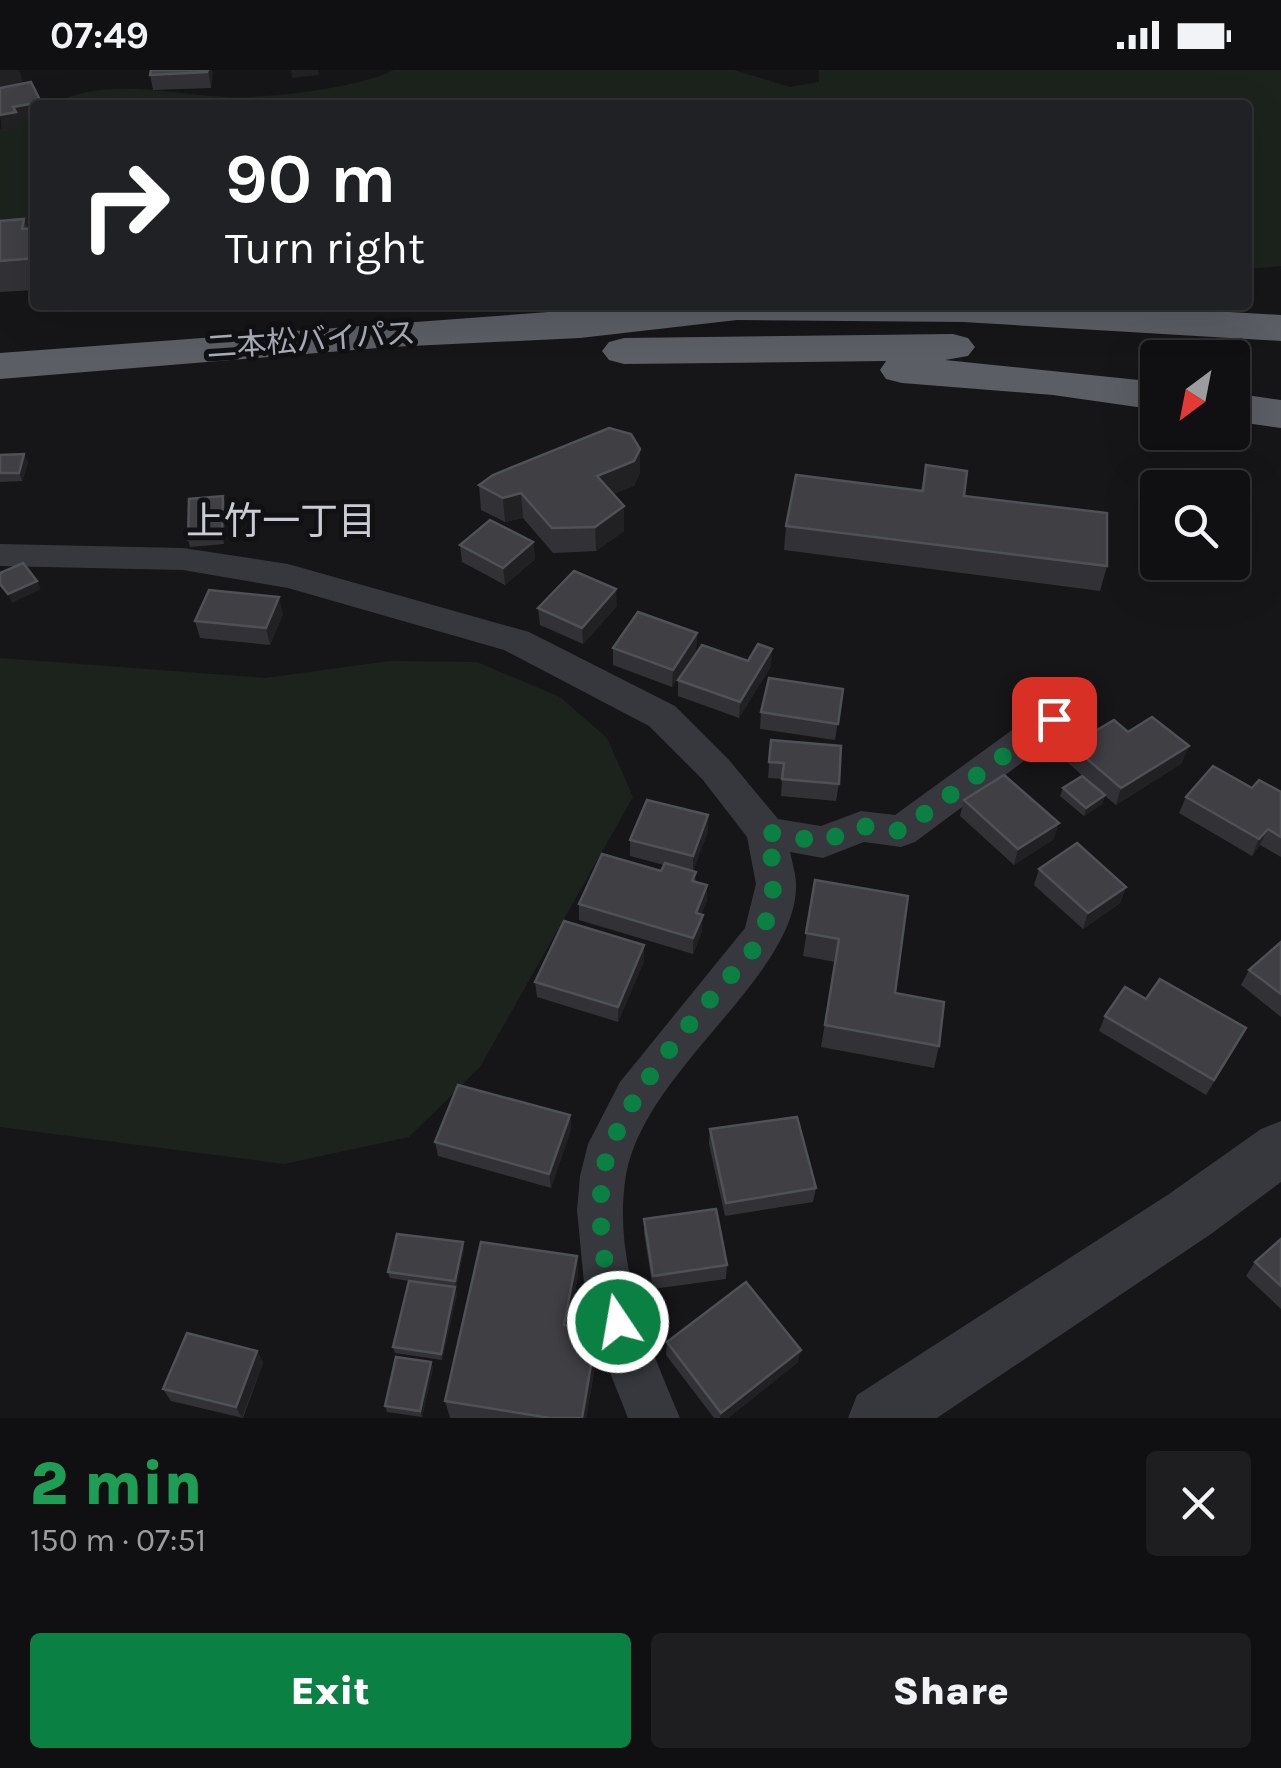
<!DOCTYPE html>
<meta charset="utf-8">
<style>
body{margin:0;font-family:Karla,"Noto Sans JP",sans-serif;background:#1e1e20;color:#f1f3f6;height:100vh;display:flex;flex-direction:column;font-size:38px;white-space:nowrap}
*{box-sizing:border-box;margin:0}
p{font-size:32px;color:#9c9d9f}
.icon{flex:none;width:55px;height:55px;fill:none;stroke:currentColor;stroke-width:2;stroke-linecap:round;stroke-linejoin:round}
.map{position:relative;height:1348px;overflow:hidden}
.details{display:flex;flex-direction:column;background:#101012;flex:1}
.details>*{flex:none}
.guide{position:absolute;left:30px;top:30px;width:1222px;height:210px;border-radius:10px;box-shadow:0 10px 40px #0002,0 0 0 2px #303032;background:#202124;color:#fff;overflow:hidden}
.needle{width:65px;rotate:212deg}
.buttons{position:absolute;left:1140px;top:270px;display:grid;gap:20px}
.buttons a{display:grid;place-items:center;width:110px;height:110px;border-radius:10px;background:#101012;box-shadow:0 10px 40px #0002,0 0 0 2px #303032;font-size:50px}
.pin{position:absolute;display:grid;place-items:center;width:85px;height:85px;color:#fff;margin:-42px;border-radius:20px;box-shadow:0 5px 15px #0006}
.me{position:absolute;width:110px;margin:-55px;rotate:348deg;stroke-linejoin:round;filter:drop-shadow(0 0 8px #0008)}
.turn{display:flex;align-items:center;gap:35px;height:210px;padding:0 30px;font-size:45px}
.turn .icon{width:130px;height:130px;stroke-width:2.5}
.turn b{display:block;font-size:70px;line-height:85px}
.round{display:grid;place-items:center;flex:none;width:105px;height:105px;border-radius:10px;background:#1e1e20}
.overview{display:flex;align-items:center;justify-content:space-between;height:170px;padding:0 30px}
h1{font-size:60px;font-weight:800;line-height:75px;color:#1e9e55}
.primary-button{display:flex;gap:20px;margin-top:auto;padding:20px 30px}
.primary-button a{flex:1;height:115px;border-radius:10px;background:#0b8043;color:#fff;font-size:40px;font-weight:800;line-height:115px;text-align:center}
.primary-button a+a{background:#1e1e20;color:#f1f3f6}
.status{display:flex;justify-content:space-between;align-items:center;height:70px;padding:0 50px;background:#101012;direction:ltr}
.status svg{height:28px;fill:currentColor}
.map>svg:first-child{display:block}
.green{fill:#1c231d}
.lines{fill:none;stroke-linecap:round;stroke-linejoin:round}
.minor{fill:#37383d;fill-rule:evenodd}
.tertiary{fill:#37383d;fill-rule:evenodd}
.trunk{fill:#5b5e65;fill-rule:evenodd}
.wall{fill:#323236}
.shaded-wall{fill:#212124}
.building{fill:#3f3f44;stroke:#4f5156;stroke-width:2.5}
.route{stroke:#0b8043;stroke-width:18;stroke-dasharray:0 32.4}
.labels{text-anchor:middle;stroke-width:10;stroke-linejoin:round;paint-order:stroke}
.far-street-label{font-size:30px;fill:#a8adb8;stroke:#111113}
.neighbourhood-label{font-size:38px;fill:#c9ccd4;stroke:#111113}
</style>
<div class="status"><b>07:49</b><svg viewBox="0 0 49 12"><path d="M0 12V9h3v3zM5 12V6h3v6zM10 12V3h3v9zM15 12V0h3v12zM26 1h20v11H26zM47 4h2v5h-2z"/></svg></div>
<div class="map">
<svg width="1281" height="1348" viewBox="0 0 1281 1348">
<rect width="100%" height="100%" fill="#161618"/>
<!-- green -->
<g class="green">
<path d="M 394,0 L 734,0 L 790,17 L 819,12 L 819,0 L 1281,0 L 1281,196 L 1248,199 L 1248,35 L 886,35 L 877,31 L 834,35 L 51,35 C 103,6 169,24 226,27 C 266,29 359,18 394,0 Z"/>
<path d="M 35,44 L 35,156 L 0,160 L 0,59 Z"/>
<path d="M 0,588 L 265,608 L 390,591 L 477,592 L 560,627 L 607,668 L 633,727 L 480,997 L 409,1067 L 284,1094 L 0,1057 Z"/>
</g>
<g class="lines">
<!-- minor -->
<path class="minor" d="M 0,474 L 183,478 L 288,494 L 529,562 L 675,636 L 729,690 L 778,749 L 821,756 L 861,741 L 895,745 L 1041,639 L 1054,635 L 1067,639 L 1072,649 L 1067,659 L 915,772 L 901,777 L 864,772 L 823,788 L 790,782 C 792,791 795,802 796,812 C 800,905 645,998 626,1105 C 612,1189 648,1272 680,1348 L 628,1348 L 603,1285 L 584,1213 L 577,1140 L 580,1106 L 588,1074 L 620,1012 L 745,858 L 756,814 L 747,767 L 703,710 L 649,656 L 504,580 L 288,518 L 183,500 L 0,496 Z"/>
<!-- tertiary -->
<path class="tertiary" d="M 1281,1051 L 1281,1112 L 1211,1164 L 937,1348 L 848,1348 L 857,1325 L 1169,1124 L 1261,1059 Z"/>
<!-- trunk -->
<g class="trunk">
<path d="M 643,235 L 1109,235 L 1281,245 L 1281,271 L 963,252 L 737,250 L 580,268 L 390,277 L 0,309 L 0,283 Z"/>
<path d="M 953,264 L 968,268 L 975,277 L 968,286 L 945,290 L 1158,312 L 1158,340 L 1053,325 L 902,313 L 886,309 L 880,300 L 886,291 L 624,294 L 609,290 L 602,281 L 609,272 L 624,268 Z"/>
<path d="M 1232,323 L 1281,330 L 1281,358 L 1232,351 Z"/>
</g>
</g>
<!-- wall -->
<g class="wall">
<path d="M 151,0 L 212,0 L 211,18 L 153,20 L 150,5 Z"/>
<path d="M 24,149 L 27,159 L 35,158 L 35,220 L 0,222 L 0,151 Z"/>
<path d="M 24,384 L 28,393 L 22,411 L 0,412 L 0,385 Z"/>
<path d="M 926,395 L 964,426 L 1107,496 L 1100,521 L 784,480 L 786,456 L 921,420 Z"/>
<path d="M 640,403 L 634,416 L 613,424 L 624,461 L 596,481 L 553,483 L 523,448 L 505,452 L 481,440 L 479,415 Z"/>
<path d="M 223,426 L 225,435 L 224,474 L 190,477 L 188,469 Z"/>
<path d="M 533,472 L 535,489 L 505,515 L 462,492 L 460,475 Z"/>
<path d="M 617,536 L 583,574 L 540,555 L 538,538 Z"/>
<path d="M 283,544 L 270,575 L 200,568 L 195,551 Z"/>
<path d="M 697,563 L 696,580 L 672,617 L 613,595 L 613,578 Z"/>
<path d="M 748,591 L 771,596 L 739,648 L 678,626 L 678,610 Z"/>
<path d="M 843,619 L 835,670 L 760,659 L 761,642 Z"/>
<path d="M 1097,660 L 1182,693 L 1116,735 L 1105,726 L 1102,734 L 1084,746 L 1060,726 L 1063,718 L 1098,719 L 1060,686 L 1065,670 Z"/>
<path d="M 771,670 L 839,714 L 836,731 L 781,726 L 782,709 L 768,708 Z"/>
<path d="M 1252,718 L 1281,722 L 1281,787 L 1260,775 L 1252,786 L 1179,743 L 1186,727 Z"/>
<path d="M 964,730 L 1054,769 L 1014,795 L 960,746 Z"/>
<path d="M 708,745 L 708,761 L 693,801 L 696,811 L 707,815 L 707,831 L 701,844 L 702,861 L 693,884 L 579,850 L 579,834 L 661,801 L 664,795 L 630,786 L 630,770 Z"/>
<path d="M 1039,799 L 1126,817 L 1120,833 L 1083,859 L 1034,815 Z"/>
<path d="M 815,810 L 895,923 L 939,976 L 934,998 L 821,977 L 835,892 L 803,886 Z"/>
<path d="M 1281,872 L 1281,947 L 1241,915 L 1249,900 Z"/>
<path d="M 644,875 L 644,891 L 618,952 L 537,927 L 535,912 Z"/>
<path d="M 1146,929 L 1238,973 L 1206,1025 L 1099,961 L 1105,946 Z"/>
<path d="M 570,1045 L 571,1059 L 551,1118 L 438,1086 L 435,1072 Z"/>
<path d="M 710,1059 L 816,1118 L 813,1132 L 725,1146 L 709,1074 Z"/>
<path d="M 644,1149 L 727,1195 L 726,1209 L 653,1219 L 644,1163 Z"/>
<path d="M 1281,1169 L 1281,1239 L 1246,1206 L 1255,1192 Z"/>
<path d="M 464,1179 L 456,1218 L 433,1214 L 455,1217 L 457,1224 L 442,1290 L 395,1283 L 393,1277 L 409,1211 L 390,1208 L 388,1202 Z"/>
<path d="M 577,1186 L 578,1205 L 569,1256 L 598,1279 L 586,1348 L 450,1348 L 445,1331 Z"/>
<path d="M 667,1272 L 798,1292 L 728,1348 L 714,1348 L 666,1285 Z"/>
<path d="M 257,1281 L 263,1293 L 243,1348 L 171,1331 L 163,1319 Z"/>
<path d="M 431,1292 L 433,1298 L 422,1347 L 387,1342 L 385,1336 Z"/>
</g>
<!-- shaded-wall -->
<g class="shaded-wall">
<path d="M 0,0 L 19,0 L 23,12 L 0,17 Z"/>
<path d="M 208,0 L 212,0 L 213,3 L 211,18 Z"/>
<path d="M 291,0 L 321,0 L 318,0 L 319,5 L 292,8 Z"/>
<path d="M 41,32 L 42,35 L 35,35 L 35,50 L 19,53 L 20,58 L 2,62 L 0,45 L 13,37 Z"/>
<path d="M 640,379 L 640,403 L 634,416 L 597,430 L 597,406 Z"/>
<path d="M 24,384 L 28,393 L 22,411 L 19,403 Z"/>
<path d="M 521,423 L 523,448 L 505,452 L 503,428 Z"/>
<path d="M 223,426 L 225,435 L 224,474 L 222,465 Z"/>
<path d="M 624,436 L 624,461 L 596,481 L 595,457 Z"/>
<path d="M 533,472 L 535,489 L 505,515 L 503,498 Z"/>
<path d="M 37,511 L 41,519 L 12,533 L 8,524 Z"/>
<path d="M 616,519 L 617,536 L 583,574 L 582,558 Z"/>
<path d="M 279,527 L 283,544 L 270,575 L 266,558 Z"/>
<path d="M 697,563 L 696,580 L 672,617 L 673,600 Z"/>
<path d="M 772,579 L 771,596 L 739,648 L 740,632 Z"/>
<path d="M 1189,676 L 1182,693 L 1116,735 L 1121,718 Z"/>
<path d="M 1105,725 L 1102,734 L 1084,746 L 1086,738 Z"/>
<path d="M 708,745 L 708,761 L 693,802 L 693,786 Z"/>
<path d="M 1059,753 L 1054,769 L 1014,795 L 1018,779 Z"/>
<path d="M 1268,759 L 1260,775 L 1252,786 L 1259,769 Z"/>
<path d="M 707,815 L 707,831 L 695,859 L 696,843 Z"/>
<path d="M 1126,817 L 1120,833 L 1083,859 L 1088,843 Z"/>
<path d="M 703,845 L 702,861 L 693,884 L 693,868 Z"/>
<path d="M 644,875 L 644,891 L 618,952 L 618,937 Z"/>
<path d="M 570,1045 L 571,1059 L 551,1118 L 549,1104 Z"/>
<path d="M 463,1172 L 464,1179 L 456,1218 L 455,1211 Z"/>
<path d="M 577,1186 L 578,1205 L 566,1274 L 564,1255 Z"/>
<path d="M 455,1217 L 457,1224 L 442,1290 L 441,1284 Z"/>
<path d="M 597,1260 L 598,1279 L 586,1348 L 582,1348 Z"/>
<path d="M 801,1280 L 798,1292 L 728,1348 L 720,1348 L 721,1343 Z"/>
<path d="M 257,1281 L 263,1293 L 242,1348 L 236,1337 Z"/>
<path d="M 431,1292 L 433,1298 L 422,1347 L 420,1341 Z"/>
</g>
<!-- building -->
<g class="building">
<path d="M 151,0 L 208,0 L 207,2 L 150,5 Z"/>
<path d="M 31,12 L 41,32 L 13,37 L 16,42 L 0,45 L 0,18 Z"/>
<path d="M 24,149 L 22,159 L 35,158 L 35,188 L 0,191 L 0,151 Z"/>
<path d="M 609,358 L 631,364 L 640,379 L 634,391 L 597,406 L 624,436 L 595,457 L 552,458 L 521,423 L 503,428 L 479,415 L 493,405 Z"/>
<path d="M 24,384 L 19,403 L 0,403 L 0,385 Z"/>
<path d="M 926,395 L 967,401 L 964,426 L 1107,443 L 1107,496 L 786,456 L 796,405 L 923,421 Z"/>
<path d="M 223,426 L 222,465 L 188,469 L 189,429 Z"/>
<path d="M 490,450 L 533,472 L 503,498 L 460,475 Z"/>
<path d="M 23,493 L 37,511 L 8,524 L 0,514 L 0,503 Z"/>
<path d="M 574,501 L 616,519 L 582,558 L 538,538 Z"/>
<path d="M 209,520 L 279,527 L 266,558 L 195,551 Z"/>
<path d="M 638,542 L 697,563 L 673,600 L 613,578 Z"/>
<path d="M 758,574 L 772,579 L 740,632 L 678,610 L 702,575 L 748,591 Z"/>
<path d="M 769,608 L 843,619 L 838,654 L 761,642 Z"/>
<path d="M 1152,647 L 1189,676 L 1121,718 L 1065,670 L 1091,654 L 1097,660 L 1114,650 L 1128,662 Z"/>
<path d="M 771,670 L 841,676 L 839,714 L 782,709 L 784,693 L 769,692 Z"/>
<path d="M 1213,696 L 1252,718 L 1259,710 L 1281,722 L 1281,767 L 1268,759 L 1259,769 L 1186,727 Z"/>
<path d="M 1004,705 L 1059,753 L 1018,779 L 964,730 Z"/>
<path d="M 1082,706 L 1105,725 L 1086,738 L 1063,718 Z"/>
<path d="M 647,730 L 708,745 L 693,786 L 630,770 Z"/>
<path d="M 1077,773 L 1126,817 L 1088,843 L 1039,799 Z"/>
<path d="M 602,784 L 661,801 L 665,793 L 696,802 L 692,811 L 707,815 L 696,843 L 703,845 L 693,868 L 579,834 Z"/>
<path d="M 815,810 L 908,826 L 895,923 L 944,932 L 939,976 L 825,955 L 839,869 L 806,863 Z"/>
<path d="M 564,851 L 644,875 L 618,937 L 535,912 Z"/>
<path d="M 1281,872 L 1281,924 L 1249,900 Z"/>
<path d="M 1160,909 L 1246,958 L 1214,1010 L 1105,946 L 1125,917 L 1146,929 Z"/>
<path d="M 458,1015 L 570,1045 L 549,1104 L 435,1072 Z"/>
<path d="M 797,1047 L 816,1118 L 726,1133 L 710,1059 Z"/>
<path d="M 716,1139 L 727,1195 L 653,1206 L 644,1149 Z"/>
<path d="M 397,1164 L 463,1172 L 455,1211 L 388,1202 Z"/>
<path d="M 1281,1169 L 1281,1216 L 1255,1192 Z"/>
<path d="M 481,1172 L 577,1186 L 564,1255 L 597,1260 L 582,1348 L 550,1348 L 445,1331 Z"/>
<path d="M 409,1211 L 455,1217 L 441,1284 L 393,1277 Z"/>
<path d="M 746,1212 L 801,1280 L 721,1343 L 667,1272 Z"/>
<path d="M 187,1263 L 257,1281 L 236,1337 L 163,1319 Z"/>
<path d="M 396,1287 L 431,1292 L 420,1341 L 385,1336 Z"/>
</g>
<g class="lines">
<!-- route -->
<path class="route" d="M 618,1252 C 605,1205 595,1148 604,1099 C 616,1034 706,933 751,883 C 775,842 779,808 766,762 L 822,772 L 861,756 L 901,761 L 1054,649"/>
</g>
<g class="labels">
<!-- far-street labels -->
<g class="far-street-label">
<text transform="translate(311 270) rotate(-4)" y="10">二本松バイパス</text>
</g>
<!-- neighbourhood labels -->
<g class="neighbourhood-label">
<text x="281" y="464">上竹一丁目</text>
</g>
</g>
</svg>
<div class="buttons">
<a><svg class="needle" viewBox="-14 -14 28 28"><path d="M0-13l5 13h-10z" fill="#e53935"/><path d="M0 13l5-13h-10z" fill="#9c9d9f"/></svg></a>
<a><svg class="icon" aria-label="search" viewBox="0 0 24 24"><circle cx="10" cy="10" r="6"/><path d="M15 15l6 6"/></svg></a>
</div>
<div class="pin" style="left:1054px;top:649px;background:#d93025"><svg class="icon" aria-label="arrive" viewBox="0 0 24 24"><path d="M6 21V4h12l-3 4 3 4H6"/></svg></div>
<svg class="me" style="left:618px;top:1252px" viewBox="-20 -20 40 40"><circle r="17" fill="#0b8043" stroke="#fff" stroke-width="3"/><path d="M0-11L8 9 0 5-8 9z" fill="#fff"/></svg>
<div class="guide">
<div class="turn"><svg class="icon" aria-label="right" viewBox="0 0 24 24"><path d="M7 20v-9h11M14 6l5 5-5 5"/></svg><div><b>90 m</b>Turn right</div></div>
</div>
</div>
<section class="details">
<div class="overview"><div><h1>2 min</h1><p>150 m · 07:51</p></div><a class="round"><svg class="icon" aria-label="close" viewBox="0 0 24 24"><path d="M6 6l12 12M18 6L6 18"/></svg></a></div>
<div class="primary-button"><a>Exit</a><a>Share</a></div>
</section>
